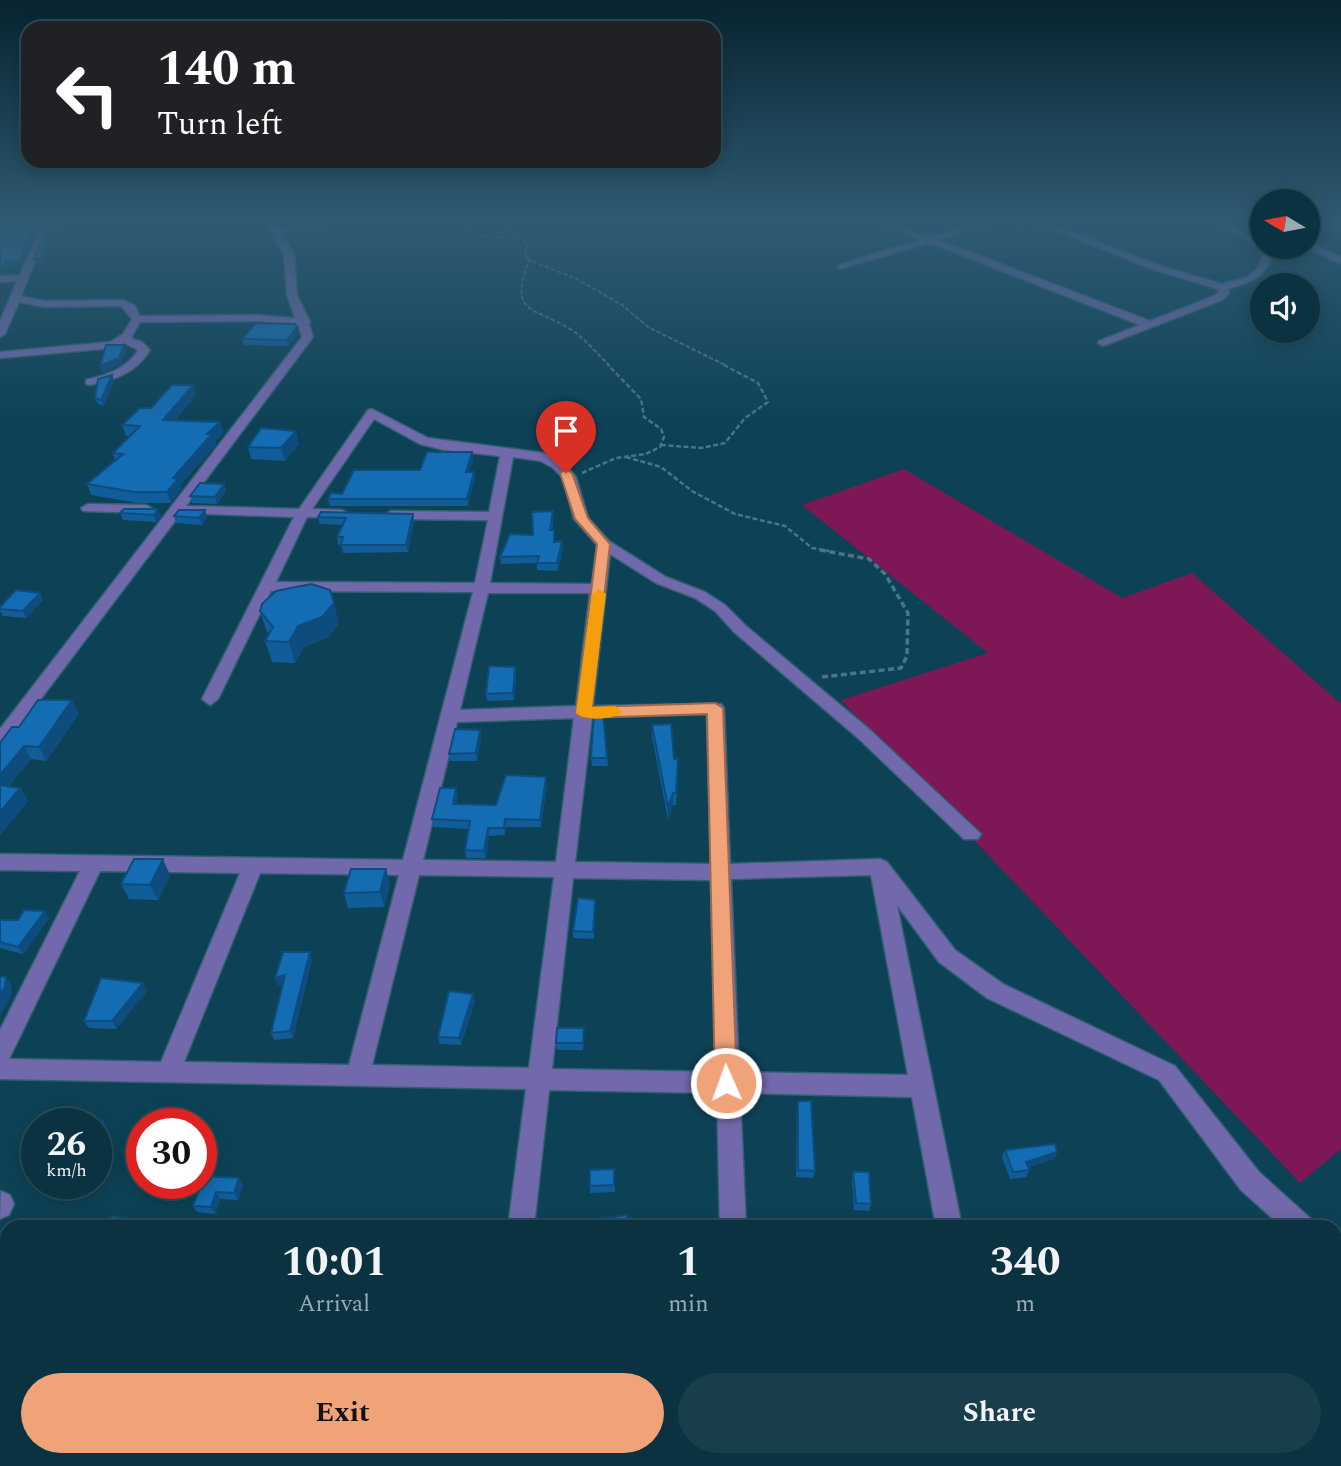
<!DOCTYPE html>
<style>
body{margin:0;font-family:Spectral,serif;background:#183e4b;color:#f1f3f6;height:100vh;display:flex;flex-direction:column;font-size:26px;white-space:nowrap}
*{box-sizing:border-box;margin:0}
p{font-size:23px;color:#99aab1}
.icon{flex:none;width:38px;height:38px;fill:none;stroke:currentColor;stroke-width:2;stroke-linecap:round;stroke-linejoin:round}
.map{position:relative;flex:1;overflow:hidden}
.panel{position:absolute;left:0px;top:1220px;width:1342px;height:247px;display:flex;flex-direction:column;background:#0a3240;border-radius:21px 21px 0 0;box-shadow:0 4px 18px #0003,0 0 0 2px #2a4d59}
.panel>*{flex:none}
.banner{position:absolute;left:21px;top:21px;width:700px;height:147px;border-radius:21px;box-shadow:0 4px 18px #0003,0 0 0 2px #2a4d59;background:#202124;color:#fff;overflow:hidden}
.needle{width:46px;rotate:280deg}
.buttons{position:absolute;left:1250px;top:189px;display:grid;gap:14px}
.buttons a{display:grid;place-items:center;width:70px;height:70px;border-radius:50%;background:#0a3240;box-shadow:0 4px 18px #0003,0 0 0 2px #2a4d59;font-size:35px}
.speed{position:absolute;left:21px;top:1108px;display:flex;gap:14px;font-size:35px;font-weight:700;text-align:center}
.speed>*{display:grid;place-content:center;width:91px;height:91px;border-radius:50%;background:#0a3240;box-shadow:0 4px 18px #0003,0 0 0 2px #2a4d59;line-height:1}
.speed small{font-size:18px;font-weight:400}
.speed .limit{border:10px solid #d22;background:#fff;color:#111}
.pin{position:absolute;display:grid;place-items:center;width:60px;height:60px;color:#fff;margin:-72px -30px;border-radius:50% 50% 50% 0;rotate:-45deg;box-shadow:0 0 7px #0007}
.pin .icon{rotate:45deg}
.me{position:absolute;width:77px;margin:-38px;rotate:358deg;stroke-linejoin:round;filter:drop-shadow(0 0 5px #0008)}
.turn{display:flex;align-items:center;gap:24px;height:147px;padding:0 21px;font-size:32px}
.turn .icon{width:91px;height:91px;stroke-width:2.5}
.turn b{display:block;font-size:49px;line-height:60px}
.eta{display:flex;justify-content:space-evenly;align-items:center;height:119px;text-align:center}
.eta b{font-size:42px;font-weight:700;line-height:49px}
.cta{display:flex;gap:14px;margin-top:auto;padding:14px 21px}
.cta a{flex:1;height:80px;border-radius:42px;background:#f0a279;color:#111;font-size:28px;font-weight:700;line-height:80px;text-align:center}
.cta a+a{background:#183e4b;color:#f1f3f6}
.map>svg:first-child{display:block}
.green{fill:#7d1755}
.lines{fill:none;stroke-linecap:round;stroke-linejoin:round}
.street-casing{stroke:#306072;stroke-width:3}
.path-far2{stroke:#497587;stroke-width:2;stroke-dasharray:4.5 2;stroke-linecap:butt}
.path-far1{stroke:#497587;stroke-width:2.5;stroke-dasharray:5 2.5;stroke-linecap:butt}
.path{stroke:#497587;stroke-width:3.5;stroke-dasharray:6 3.5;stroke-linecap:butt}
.street{fill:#7269ac;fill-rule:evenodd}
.wall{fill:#115d99}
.shaded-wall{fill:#0e4c7d}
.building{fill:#146cb2;stroke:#0e4c7d;stroke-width:2}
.route{fill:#f0a279;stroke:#9c694f;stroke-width:2}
.slow{fill:#f59e0b}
</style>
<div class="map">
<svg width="1341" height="1466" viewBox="0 0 1341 1466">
<rect width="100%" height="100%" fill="#0d4256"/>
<!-- green -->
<path class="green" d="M 904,469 L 1122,598 L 1192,573 L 1341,704 L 1341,1149 L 1300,1183 L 841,700 L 988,653 L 802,505 Z"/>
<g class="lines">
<!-- street casing -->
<g class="street-casing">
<g id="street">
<path d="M 44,220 L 52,220 L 21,296 L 44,301 L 123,300 L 134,305 L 140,316 L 256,315 L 295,318 L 287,295 L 284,254 L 263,220 L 271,220 L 278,229 L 320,220 L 335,220 L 281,234 L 294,254 L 297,295 L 310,322 L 309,324 L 313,337 L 186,506 L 299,509 L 368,410 L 372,409 L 428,438 L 544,453 L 563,462 L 576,477 L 588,518 L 609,541 L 666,577 L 705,592 L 725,605 L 746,626 L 870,730 L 981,834 L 978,839 L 964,839 L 858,738 L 734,632 L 715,611 L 695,598 L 656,583 L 610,554 L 593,706 L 721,704 L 724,708 L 730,864 L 880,859 L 887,862 L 955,950 L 1003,984 L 1175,1066 L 1259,1172 L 1310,1218 L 1314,1227 L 1282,1227 L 1241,1190 L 1159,1080 L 987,998 L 939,962 L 897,905 L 962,1227 L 936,1227 L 912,1097 L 740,1093 L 746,1227 L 720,1227 L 717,1093 L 549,1090 L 534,1227 L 508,1227 L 526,1089 L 0,1079 L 0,1030 L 80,871 L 0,870 L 0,854 L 403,860 L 473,592 L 271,591 L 218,699 L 210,705 L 202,699 L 294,517 L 181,513 L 6,745 L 0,747 L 0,729 L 302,337 L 298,325 L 256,321 L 140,322 L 131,338 L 142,342 L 150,350 C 136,373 115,380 90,385 L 86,384 L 86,380 C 106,375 127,369 138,350 L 124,343 L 113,348 L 0,358 L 0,352 L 110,342 L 123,334 L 132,319 L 121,306 L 44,307 L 19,302 L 5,334 L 0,337 L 0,321 L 17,281 L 0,282 L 0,276 L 20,275 ZM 374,419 L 420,444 L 444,450 L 500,456 L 489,512 L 391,511 L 384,515 L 391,519 L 488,520 L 475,583 L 276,582 L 307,517 L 342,518 L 349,514 L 342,510 L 312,509 ZM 513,457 L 541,461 L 553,468 L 563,478 L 574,519 L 597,545 L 592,584 L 490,583 ZM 488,593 L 590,593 L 576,706 L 460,710 ZM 707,714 L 711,864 L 575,862 L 592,717 ZM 574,718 L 556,862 L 423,860 L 457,722 ZM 100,871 L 240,873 L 161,1062 L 9,1059 ZM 260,873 L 399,875 L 349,1065 L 184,1062 ZM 419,875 L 554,877 L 529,1068 L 372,1065 ZM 871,875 L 908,1075 L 739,1072 L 731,879 ZM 573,878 L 711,880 L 716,1072 L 552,1069 Z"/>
<path d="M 876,220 C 895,220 918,238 933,236 C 955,233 974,220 996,220 L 939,240 L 1150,321 L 1214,296 L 1219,292 L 1218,289 L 1152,269 L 1029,220 L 1041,220 L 1158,265 L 1222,284 L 1248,277 L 1259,267 L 1263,255 L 1259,248 L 1213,220 L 1223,220 L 1262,242 L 1262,247 L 1268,247 L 1273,255 C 1264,279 1251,282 1228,289 L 1229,293 L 1222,300 L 1103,346 L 1098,343 L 1099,341 L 1140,325 L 930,243 L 839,269 L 839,265 L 921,239 Z"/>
<path d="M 1307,241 L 1341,257 L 1341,264 L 1305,247 Z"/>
<path d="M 88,504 L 146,505 L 153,509 L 146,513 L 83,511 L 81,508 Z"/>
<path d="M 1,1191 L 10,1195 L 14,1204 L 9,1215 L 0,1219 Z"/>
<path d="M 1335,1245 L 1341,1247 L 1341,1275 L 1335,1273 Z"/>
<path d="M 1341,1412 L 1341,1442 L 1335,1443 L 1335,1414 Z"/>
<path d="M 1335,1457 L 1339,1466 L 1309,1466 L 1306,1460 L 1335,1460 Z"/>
<rect x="463" y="1460" width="30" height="6"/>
<path d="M 1181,1460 L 1233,1460 L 1230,1466 L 1178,1466 Z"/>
</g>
</g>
<!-- path-far2 -->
<g class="path-far2">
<path d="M 475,220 L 465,228 L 482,236 L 521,238 L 527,244 L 525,253 L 529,260"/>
<path d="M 610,366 C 597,354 585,338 570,329 C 534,306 508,316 529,260 L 577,279 L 622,305 L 648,327 L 727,366"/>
</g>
<!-- path-far1 -->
<g class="path-far1">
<path d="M 661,445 L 701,448 L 725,443 L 745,418 L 768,402 L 758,383 L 724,365"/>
<path d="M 626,457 L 661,467 L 692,491 L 735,514 L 785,526 L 812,548 L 829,551"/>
<path d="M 582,473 L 616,458 L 646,454 L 660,447 L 664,437 L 661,429 L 644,417 L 641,399 L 608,365"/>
</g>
<!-- path -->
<path class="path" d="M 820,550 L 869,559 L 885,574 L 908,613 L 907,656 L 901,668 L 822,677"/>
<!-- street -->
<use href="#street" class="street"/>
</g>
<!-- wall -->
<g class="wall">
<path d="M 298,334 L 288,346 L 244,345 L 242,339 Z"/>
<path d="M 114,381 L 104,406 L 98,404 L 95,398 Z"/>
<path d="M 196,395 L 175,420 L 220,422 L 223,433 L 215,441 L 216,445 L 180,485 L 181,489 L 171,503 L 138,503 L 91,495 L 87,484 L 115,460 L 113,453 L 130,436 L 126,436 L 122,425 L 151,408 Z"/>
<path d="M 299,444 L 285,461 L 251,459 L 248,447 Z"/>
<path d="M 473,459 L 469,472 L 474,472 L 475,479 L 468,506 L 330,506 L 328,499 L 420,470 Z"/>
<path d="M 224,484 L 226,491 L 217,504 L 192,503 L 190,496 Z"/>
<path d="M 124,509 L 161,516 L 156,522 L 123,520 L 120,513 Z"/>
<path d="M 205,510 L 207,517 L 202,525 L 176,523 L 174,516 Z"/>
<path d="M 413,514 L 414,521 L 408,552 L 343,553 L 341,545 L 338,545 L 337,537 L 343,525 L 320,524 L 318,517 Z"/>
<path d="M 553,519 L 552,530 L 554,542 L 562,541 L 563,549 L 558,571 L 537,570 L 537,563 L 501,564 L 500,557 L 533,535 Z"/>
<path d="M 43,600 L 26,618 L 3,616 L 0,611 L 0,607 Z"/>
<path d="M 260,611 L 339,624 L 327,638 L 304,647 L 295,663 L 272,662 L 265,641 L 269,634 L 267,632 Z"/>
<path d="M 515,667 L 516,675 L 514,700 L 487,701 L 486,694 Z"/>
<path d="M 603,712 L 608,766 L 592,766 L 591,758 Z"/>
<path d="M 79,714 L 46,761 L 31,759 L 9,786 L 20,788 L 28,801 L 0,835 L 19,727 Z"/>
<path d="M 652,725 L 674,759 L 678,771 L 676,805 L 673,805 L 668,819 L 652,737 Z"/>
<path d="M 481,737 L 477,761 L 450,761 L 449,754 Z"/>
<path d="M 547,785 L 541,827 L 506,827 L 505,835 L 489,836 L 486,858 L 466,858 L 465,850 L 468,829 L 434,827 L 432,819 L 456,788 L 458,796 L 456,804 L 496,805 Z"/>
<path d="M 386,869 L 390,885 L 384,907 L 348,908 L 344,893 Z"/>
<path d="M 170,875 L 158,900 L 129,899 L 121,884 Z"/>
<path d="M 595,907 L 594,939 L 573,938 L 573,931 Z"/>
<path d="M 49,918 L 23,954 L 0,948 L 0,920 Z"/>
<path d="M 312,960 L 293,1038 L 274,1040 L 271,1033 L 283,984 L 278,986 Z"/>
<path d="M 147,991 L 116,1029 L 89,1028 L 84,1021 Z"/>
<path d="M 475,1001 L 461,1045 L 440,1044 L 438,1037 Z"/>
<path d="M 584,1035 L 583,1050 L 557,1050 L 556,1043 Z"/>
<path d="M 798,1101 L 815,1171 L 813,1178 L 796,1177 L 797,1108 Z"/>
<path d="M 1005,1150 L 1057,1152 L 1054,1159 L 1028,1167 L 1030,1170 L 1026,1177 L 1010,1179 L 1002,1157 Z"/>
<path d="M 614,1169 L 615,1192 L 590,1193 L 590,1186 Z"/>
<path d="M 853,1172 L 871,1204 L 869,1211 L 854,1210 L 852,1179 Z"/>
<path d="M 239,1178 L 243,1185 L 238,1200 L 220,1199 L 215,1214 L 197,1212 L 193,1206 Z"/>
<path d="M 0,1320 L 7,1324 L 7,1360 L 0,1357 Z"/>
<path d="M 700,1460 L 728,1460 L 700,1461 Z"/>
</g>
<!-- shaded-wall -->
<g class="shaded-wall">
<path d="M 38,220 L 43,220 L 21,266 L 8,268 L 8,273 L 0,274 L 0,268 Z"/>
<path d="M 64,220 L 68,220 L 64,235 L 51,236 L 43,264 L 37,265 L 34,259 L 49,230 Z"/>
<path d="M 297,328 L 298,334 L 288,346 L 287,340 Z"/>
<path d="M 124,345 L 126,351 L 121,364 L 103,373 L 100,366 Z"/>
<path d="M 112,375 L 114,381 L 104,406 L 101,400 Z"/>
<path d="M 193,385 L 196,395 L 167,431 L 163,420 Z"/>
<path d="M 220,422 L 223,433 L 215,441 L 216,445 L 180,485 L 181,489 L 171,503 L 167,492 L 173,478 L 207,434 Z"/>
<path d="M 296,431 L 299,444 L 285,461 L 281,448 Z"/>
<path d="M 472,452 L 473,459 L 467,479 L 466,472 Z"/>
<path d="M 474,472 L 475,479 L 468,506 L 467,499 Z"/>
<path d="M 224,484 L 226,491 L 217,504 L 215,497 Z"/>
<path d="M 158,509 L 161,516 L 156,522 L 154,515 Z"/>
<path d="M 205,510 L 207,517 L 202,525 L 199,518 Z"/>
<path d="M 413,514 L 414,521 L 408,552 L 406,545 Z"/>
<path d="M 562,541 L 563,549 L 558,571 L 557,563 Z"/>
<path d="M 40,593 L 43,600 L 26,618 L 23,611 Z"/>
<path d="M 334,603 L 339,624 L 327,638 L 304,647 L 295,663 L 289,642 L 298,626 Z"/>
<path d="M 515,667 L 516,675 L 514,700 L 513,693 Z"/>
<path d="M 72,700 L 79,714 L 46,761 L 39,747 Z"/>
<path d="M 480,730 L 481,737 L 477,761 L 476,753 Z"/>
<path d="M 24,746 L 31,759 L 0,798 L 0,775 Z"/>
<path d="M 546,777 L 547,785 L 541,827 L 540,820 Z"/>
<path d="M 20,788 L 28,801 L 0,835 L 0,812 Z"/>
<path d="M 456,788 L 458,796 L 454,812 L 453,804 Z"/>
<path d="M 673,793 L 673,805 L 668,819 L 668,807 Z"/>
<path d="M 505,819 L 506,827 L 505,835 L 504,828 Z"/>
<path d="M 488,828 L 489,836 L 486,858 L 484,851 Z"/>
<path d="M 163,859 L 170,875 L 158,900 L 150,885 Z"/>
<path d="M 386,869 L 390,885 L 384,907 L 380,892 Z"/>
<path d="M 45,911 L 49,918 L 23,954 L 18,947 Z"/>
<path d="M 310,952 L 312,960 L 293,1038 L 290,1031 Z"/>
<path d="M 285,975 L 288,983 L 278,986 L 275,978 Z"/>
<path d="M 6,977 L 12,986 L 11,996 L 0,1016 L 0,995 Z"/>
<path d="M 143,983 L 147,991 L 116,1029 L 112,1021 Z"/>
<path d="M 473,994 L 475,1001 L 461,1045 L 459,1038 Z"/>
<path d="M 103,1121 L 108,1128 L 108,1131 L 96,1134 L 96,1126 Z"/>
<path d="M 37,1138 L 37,1146 L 33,1146 L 28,1139 Z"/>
<path d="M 1057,1152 L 1054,1159 L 1023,1168 L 1026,1162 Z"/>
<path d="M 239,1178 L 243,1185 L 238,1200 L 234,1193 Z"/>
<path d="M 216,1192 L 220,1199 L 215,1214 L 211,1207 Z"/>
<path d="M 129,1219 L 134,1226 L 134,1227 L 126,1227 Z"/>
<path d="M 7,1293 L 7,1309 L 4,1314 L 0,1310 L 0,1304 Z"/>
<path d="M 7,1347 L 7,1359 L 2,1355 Z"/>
<path d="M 121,1460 L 129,1460 L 127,1466 L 119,1466 Z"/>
<path d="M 340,1460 L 344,1460 L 343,1466 L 339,1466 Z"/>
</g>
<!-- building -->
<g class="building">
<path d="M 6,220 L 38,220 L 19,260 L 5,262 L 5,267 L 0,268 L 0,229 Z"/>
<path d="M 51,220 L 64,220 L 62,229 L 49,230 L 41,258 L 34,259 Z"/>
<path d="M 256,323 L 295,324 L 297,328 L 287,340 L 242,339 Z"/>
<path d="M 106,345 L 124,345 L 119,358 L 100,366 Z"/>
<path d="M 112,375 L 101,400 L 95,398 L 98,379 Z"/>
<path d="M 172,385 L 193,385 L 163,420 L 220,422 L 207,434 L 212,434 L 173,478 L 178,479 L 167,492 L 134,492 L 87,484 L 123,454 L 113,453 L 140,426 L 122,425 L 140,408 L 151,408 Z"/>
<path d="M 261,428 L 296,431 L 281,448 L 248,447 Z"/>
<path d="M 427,452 L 472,452 L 466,472 L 474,472 L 467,499 L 328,499 L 331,493 L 342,494 L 354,470 L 420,470 Z"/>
<path d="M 200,483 L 224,484 L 215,497 L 190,496 Z"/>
<path d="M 124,509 L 158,509 L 154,515 L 120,513 Z"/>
<path d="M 179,510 L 205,510 L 199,518 L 174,516 Z"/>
<path d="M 553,511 L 550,530 L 554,530 L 554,542 L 562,541 L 557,563 L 537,563 L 539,556 L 500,557 L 510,534 L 533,535 L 532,512 Z"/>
<path d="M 321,512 L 413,514 L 406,545 L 341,545 L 343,537 L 337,537 L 346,518 L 318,517 Z"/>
<path d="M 311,584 L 330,590 L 334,603 L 322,617 L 298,626 L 289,642 L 265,641 L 273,627 L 260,611 L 262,604 L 276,591 Z"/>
<path d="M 16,590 L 40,593 L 23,611 L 0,609 L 0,607 Z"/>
<path d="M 489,666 L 515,667 L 513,693 L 486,694 Z"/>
<path d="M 38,700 L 72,700 L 39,747 L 24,746 L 0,775 L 0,743 L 12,727 L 19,727 Z"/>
<path d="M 603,712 L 607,758 L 591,758 L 594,713 Z"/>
<path d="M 671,724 L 674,759 L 678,759 L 676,793 L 673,793 L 668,807 L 652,725 Z"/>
<path d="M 455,729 L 480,730 L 476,753 L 449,754 Z"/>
<path d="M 506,775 L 546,777 L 540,820 L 505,819 L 504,828 L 488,828 L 484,851 L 465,850 L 470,821 L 432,819 L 440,788 L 456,788 L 453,804 L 496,805 Z"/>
<path d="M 0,785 L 20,788 L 0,812 Z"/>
<path d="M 134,859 L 163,859 L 150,885 L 121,884 Z"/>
<path d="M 351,869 L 386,869 L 380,892 L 344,893 Z"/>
<path d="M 578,898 L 595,900 L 593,932 L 573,931 Z"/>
<path d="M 24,910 L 45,911 L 18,947 L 0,942 L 0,920 L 18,920 Z"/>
<path d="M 283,952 L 310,952 L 290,1031 L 271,1033 L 285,975 L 275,978 Z"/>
<path d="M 0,976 L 6,977 L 5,987 L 0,995 Z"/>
<path d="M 101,978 L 143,983 L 112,1021 L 84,1021 Z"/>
<path d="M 449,991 L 473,994 L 459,1038 L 438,1037 Z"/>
<path d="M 557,1028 L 584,1028 L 583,1043 L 556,1043 Z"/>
<path d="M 798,1101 L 811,1101 L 815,1171 L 798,1170 Z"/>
<path d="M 42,1114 L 103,1121 L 103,1124 L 96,1126 L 96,1124 L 37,1124 L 37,1138 L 28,1139 Z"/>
<path d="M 1055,1144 L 1057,1152 L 1026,1162 L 1030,1170 L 1013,1172 L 1005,1150 Z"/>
<path d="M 614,1169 L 614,1185 L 590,1186 L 590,1170 Z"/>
<path d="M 853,1172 L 869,1172 L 871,1204 L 856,1203 Z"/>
<path d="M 205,1176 L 239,1178 L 234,1193 L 216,1192 L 211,1207 L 193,1206 Z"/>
<path d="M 627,1215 L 628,1227 L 593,1227 L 592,1220 Z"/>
<path d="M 112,1216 L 129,1219 L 126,1227 L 107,1227 Z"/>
<path d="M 198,1221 L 214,1223 L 212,1227 L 195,1227 Z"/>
<path d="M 0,1277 L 7,1279 L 7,1293 L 0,1304 Z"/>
<path d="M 0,1320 L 5,1322 L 2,1326 L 7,1328 L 7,1347 L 2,1355 L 0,1354 Z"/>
<path d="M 103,1460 L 121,1460 L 119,1466 L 102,1466 Z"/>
<path d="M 318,1460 L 340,1460 L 339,1466 L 318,1466 Z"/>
<path d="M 573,1460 L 624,1460 L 625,1466 L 573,1466 Z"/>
<path d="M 777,1460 L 805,1460 L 807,1466 L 778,1466 Z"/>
</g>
<!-- sky -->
<linearGradient id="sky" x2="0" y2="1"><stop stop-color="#07242f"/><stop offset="0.52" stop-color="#2f5a73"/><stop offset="1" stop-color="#2f5a73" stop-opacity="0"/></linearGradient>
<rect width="1341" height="425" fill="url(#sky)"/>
<!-- route -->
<path class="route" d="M 566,469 L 572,473 L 588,518 L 610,544 L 592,707 L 715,703 L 723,708 L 737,1083 L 733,1090 L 726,1093 L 718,1090 L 715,1083 L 707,714 L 583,718 L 576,713 L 597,544 L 575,519 L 560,473 Z"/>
<!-- slow -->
<path class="slow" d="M 599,589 L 606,594 L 592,707 L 615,706 L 623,712 C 614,720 584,721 576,713 L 592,594 Z"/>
</svg>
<div class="buttons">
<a><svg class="needle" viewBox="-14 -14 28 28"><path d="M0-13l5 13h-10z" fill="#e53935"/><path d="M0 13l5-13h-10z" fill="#99aab1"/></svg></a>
<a><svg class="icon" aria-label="sound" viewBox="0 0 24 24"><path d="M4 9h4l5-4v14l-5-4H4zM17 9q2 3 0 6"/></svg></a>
</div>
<div class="speed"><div>26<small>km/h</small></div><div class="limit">30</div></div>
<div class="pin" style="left:566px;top:473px;background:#d93025"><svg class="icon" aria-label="arrive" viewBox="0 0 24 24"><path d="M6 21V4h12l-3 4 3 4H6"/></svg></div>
<svg class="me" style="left:726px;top:1083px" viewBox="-20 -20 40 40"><circle r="17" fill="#f0a279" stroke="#fff" stroke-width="3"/><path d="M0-11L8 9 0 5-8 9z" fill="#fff"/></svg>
<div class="banner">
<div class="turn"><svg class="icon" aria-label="left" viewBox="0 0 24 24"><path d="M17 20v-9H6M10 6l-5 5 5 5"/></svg><div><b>140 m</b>Turn left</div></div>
</div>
<section class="panel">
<div class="eta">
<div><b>10:01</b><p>Arrival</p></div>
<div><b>1</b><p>min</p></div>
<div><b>340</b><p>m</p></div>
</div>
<div class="cta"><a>Exit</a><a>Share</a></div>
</section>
</div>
